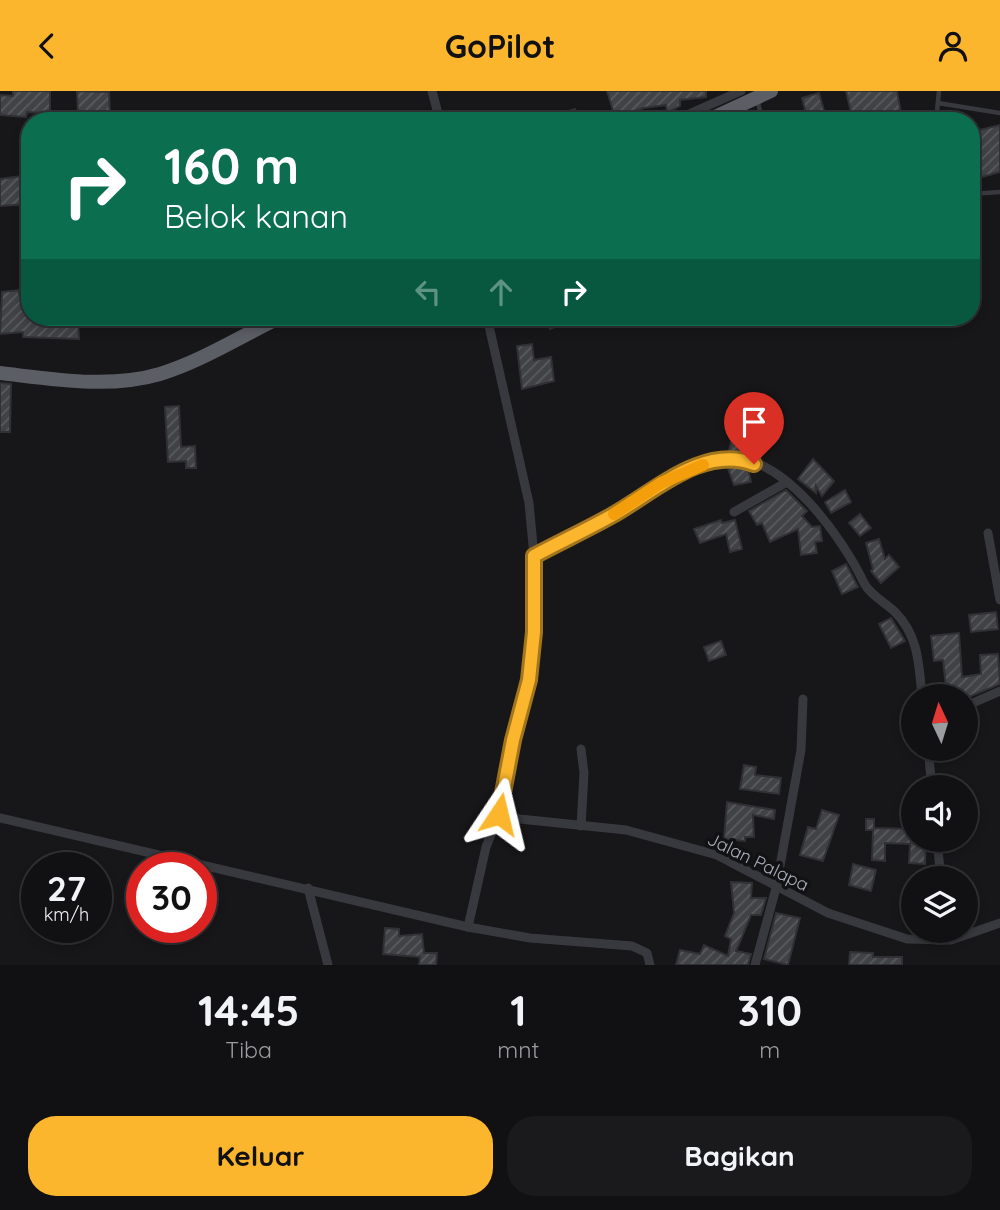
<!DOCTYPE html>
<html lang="id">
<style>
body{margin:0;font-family:Quicksand,sans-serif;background:#1a1a1c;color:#f1f3f6;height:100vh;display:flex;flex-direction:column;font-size:26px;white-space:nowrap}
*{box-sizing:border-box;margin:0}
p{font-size:23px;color:#9c9da0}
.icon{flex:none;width:38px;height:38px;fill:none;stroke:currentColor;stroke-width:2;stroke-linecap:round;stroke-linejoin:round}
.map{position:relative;height:874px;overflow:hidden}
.drawer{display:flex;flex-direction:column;background:#111113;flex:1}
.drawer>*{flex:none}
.hud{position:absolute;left:21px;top:21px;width:959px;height:214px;border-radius:28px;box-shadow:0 4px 10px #0003,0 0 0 2px #303133;background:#0b6e4f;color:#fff;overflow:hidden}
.needle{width:46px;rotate:356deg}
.buttons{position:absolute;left:901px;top:593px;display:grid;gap:14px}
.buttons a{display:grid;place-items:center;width:77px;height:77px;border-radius:50%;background:#111113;box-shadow:0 4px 10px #0003,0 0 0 2px #303133;font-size:35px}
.speed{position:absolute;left:21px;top:761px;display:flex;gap:14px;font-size:35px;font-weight:700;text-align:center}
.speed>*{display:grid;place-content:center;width:91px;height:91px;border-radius:50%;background:#111113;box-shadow:0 4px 10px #0003,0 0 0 2px #303133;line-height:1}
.speed small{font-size:18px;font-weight:400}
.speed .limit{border:10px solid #d22;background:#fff;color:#111}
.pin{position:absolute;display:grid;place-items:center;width:60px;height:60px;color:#fff;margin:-72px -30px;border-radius:50% 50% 50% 0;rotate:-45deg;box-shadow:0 0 7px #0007}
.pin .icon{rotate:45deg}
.me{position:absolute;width:77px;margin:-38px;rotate:10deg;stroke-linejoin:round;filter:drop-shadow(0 0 5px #0008)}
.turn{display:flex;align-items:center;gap:24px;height:147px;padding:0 28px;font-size:32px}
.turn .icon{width:91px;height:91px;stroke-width:2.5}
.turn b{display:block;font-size:49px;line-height:60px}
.lanes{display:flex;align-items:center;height:66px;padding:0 28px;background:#0003;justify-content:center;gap:35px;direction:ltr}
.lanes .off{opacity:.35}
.eta{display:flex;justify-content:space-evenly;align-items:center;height:119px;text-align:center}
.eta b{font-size:42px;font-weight:800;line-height:49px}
.cta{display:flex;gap:14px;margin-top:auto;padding:14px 28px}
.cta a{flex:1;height:80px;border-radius:28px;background:#fbb62d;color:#111;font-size:28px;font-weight:800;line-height:80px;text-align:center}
.cta a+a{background:#1a1a1c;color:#f1f3f6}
header{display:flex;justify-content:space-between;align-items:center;height:91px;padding:0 28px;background:#fbb62d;color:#111;font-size:32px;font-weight:800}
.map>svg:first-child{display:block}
.building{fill:url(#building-hatch);stroke:#313135;stroke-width:2}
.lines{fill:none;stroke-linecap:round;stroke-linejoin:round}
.service{stroke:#38393e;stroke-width:4.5}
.minor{stroke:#38393e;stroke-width:9}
.trunk{stroke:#5c5e66;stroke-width:14}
.route-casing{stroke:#a3761d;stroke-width:18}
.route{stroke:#fbb62d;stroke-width:12}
.slow{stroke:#f59e0b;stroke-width:12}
.labels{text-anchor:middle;stroke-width:7;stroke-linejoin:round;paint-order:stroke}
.street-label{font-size:18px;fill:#a8aeba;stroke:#121214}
</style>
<header><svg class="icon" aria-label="back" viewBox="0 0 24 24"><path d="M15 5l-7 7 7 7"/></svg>GoPilot<svg class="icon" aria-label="person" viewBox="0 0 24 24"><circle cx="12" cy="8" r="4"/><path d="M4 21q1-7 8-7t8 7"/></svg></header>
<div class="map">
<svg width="1000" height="874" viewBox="0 0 1000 874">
<defs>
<pattern id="building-hatch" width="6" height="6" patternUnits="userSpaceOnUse" patternTransform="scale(1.75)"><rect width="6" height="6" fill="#414246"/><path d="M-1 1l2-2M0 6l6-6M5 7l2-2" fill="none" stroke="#5a5b5f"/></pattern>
</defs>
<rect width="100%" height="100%" fill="#171719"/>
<!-- building -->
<g class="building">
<path d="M 13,0 L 50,0 L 50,22 L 27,21 L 26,26 L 0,24 L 0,4 L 13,5 Z"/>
<path d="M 77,0 L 109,1 L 110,23 L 78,24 Z"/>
<path d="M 607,0 L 706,0 L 706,6 L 680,9 L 680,15 L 667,22 L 666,14 L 644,17 L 615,26 Z"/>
<path d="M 846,0 L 897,0 L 902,28 L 853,30 Z"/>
<path d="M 819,2 L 827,30 L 808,30 L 802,7 Z"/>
<path d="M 575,18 L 579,30 L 543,30 L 542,28 Z"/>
<path d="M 1000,34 L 1000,81 L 971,89 L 971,41 Z"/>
<path d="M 30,84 L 29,113 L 0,115 L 0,88 Z"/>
<path d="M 19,199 L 19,203 L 30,203 L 30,226 L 78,226 L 79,248 L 23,246 L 23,241 L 0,243 L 2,201 Z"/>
<path d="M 537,226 L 569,226 L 570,230 L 550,238 L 549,234 L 539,236 Z"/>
<path d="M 532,253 L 534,269 L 551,266 L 554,290 L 522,298 L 517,255 Z"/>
<path d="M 0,292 L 11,293 L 10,341 L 0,341 Z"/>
<path d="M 179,315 L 181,356 L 195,355 L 196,377 L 186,377 L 186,370 L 168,371 L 165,316 Z"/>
<path d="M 744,338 L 756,343 L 749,363 L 729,360 L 732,345 L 740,347 Z"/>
<path d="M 813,368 L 834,390 L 822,405 L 816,395 L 816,402 L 798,388 Z"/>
<path d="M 727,375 L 748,377 L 751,391 L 734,394 Z"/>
<path d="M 786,399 L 807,420 L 802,425 L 812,436 L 820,435 L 822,450 L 815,451 L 817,462 L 801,464 L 798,438 L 770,451 L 762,432 L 757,434 L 749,420 Z"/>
<path d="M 845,399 L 851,411 L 831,422 L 825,411 Z"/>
<path d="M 860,423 L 871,437 L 860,445 L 849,432 Z"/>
<path d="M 721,429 L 722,432 L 735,429 L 742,458 L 730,461 L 726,443 L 700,452 L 694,438 Z"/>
<path d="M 879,448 L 885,468 L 889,464 L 899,476 L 881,492 L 871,480 L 873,478 L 866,452 Z"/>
<path d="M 846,473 L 858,496 L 842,503 L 832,480 Z"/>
<path d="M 996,521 L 998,538 L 971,541 L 969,524 Z"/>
<path d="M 891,527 L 905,550 L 891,557 L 879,533 Z"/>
<path d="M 959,542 L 962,586 L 981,583 L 980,564 L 998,563 L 1000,593 L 966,607 L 947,606 L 943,569 L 934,570 L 931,545 Z"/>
<path d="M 721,550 L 726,564 L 709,570 L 704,556 Z"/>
<path d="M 744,674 L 756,676 L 755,684 L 781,687 L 779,703 L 740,698 Z"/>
<path d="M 727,711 L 775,719 L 774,728 L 753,724 L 754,746 L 745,746 L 745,750 L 724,748 Z"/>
<path d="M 822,719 L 839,724 L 823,770 L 800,764 L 808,736 L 816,738 Z"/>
<path d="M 866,728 L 874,728 L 874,737 L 914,738 L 914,749 L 926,749 L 925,773 L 909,772 L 910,753 L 885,752 L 885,770 L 872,769 L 873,739 L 866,739 Z"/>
<path d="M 853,773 L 876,779 L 871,800 L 849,794 Z"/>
<path d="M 731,791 L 752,792 L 751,807 L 766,807 L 761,824 L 751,824 L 736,860 L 751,863 L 748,874 L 676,874 L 680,859 L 700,863 L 704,854 L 728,865 L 731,848 L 725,845 L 734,822 Z"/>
<path d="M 776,822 L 800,827 L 788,874 L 764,868 Z"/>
<path d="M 385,837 L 399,838 L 399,845 L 422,843 L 424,862 L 437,862 L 436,874 L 419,874 L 420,866 L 383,863 Z"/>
<path d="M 850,861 L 873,862 L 873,866 L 902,866 L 902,874 L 849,874 Z"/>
</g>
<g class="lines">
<!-- service -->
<g class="service">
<path d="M 758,11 L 762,30"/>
<path d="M 938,12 L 1000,22"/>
<path d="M 936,30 L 939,0"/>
<path d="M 971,103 L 1000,101"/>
</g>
<!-- minor -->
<g class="minor">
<path d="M 432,0 L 440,30"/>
<path d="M 673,30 L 741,0"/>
<path d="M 487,226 L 529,412 L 534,465 L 534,541 L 529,589 L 513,649 L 499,723 L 510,727 L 626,739 L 717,764 L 828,822 L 907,848 L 951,849 L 1000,832"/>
<path d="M 734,421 L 787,391"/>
<path d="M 988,442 L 1000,509"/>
<path d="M 534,465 C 567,447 601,431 633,412 C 662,395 689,373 724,368 C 782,359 843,448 864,492 C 870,504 886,512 895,521 C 919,545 919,575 922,606"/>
<path d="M 966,615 L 1000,600"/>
<path d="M 581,658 L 584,682 L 581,735"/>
<path d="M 928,658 L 932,696"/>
<path d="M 0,727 L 468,836 L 530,847 L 632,855 L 647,862 L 650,874"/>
<path d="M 937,749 L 941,788"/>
<path d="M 308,797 L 328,874"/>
<path d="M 468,836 L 486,756 L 499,723"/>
<path d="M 755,874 L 776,797 L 801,659 L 803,608"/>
</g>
<!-- trunk -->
<g class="trunk">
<path d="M 706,30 L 771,0"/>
<path d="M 0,282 C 52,288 109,298 160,283 C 202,270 241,245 281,226"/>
</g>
</g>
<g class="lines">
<!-- route casing -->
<g class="route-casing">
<path id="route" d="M 499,723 L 513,649 L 529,589 L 534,541 L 534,465 C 560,451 586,439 611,425 C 653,402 703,353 754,373"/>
</g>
<!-- route -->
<use href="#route" class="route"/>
<!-- slow -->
<path class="slow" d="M 614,423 L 661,392 L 703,374"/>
</g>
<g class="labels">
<!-- street labels -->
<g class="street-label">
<text transform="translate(758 771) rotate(26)" y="6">Jalan Palapa</text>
</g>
</g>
</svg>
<div class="buttons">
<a><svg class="needle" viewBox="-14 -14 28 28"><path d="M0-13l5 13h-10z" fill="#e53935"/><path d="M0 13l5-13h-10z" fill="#9c9da0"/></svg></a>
<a><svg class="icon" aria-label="sound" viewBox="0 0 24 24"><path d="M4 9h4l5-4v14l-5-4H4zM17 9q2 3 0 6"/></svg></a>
<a><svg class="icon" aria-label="layers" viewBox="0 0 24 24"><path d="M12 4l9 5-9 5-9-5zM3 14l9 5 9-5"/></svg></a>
</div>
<div class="speed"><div>27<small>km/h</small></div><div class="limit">30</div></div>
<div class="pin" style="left:754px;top:373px;background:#d93025"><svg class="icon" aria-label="arrive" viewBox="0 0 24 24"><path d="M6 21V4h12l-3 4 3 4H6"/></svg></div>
<svg class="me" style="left:499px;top:723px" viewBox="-20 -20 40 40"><path d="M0-17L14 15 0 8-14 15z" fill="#fbb62d" stroke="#fff" stroke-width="4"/></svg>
<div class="hud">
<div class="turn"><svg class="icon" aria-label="right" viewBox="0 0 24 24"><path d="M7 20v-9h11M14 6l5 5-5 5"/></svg><div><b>160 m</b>Belok kanan</div></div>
<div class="lanes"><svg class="icon off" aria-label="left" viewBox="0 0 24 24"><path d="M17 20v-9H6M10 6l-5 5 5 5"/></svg><svg class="icon off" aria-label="ahead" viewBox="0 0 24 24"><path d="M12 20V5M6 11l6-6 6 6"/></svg><svg class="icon" aria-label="right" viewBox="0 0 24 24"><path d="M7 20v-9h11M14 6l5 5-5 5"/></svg></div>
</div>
</div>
<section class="drawer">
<div class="eta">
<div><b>14:45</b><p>Tiba</p></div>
<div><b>1</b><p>mnt</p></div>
<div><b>310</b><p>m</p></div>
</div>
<div class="cta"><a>Keluar</a><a>Bagikan</a></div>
</section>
